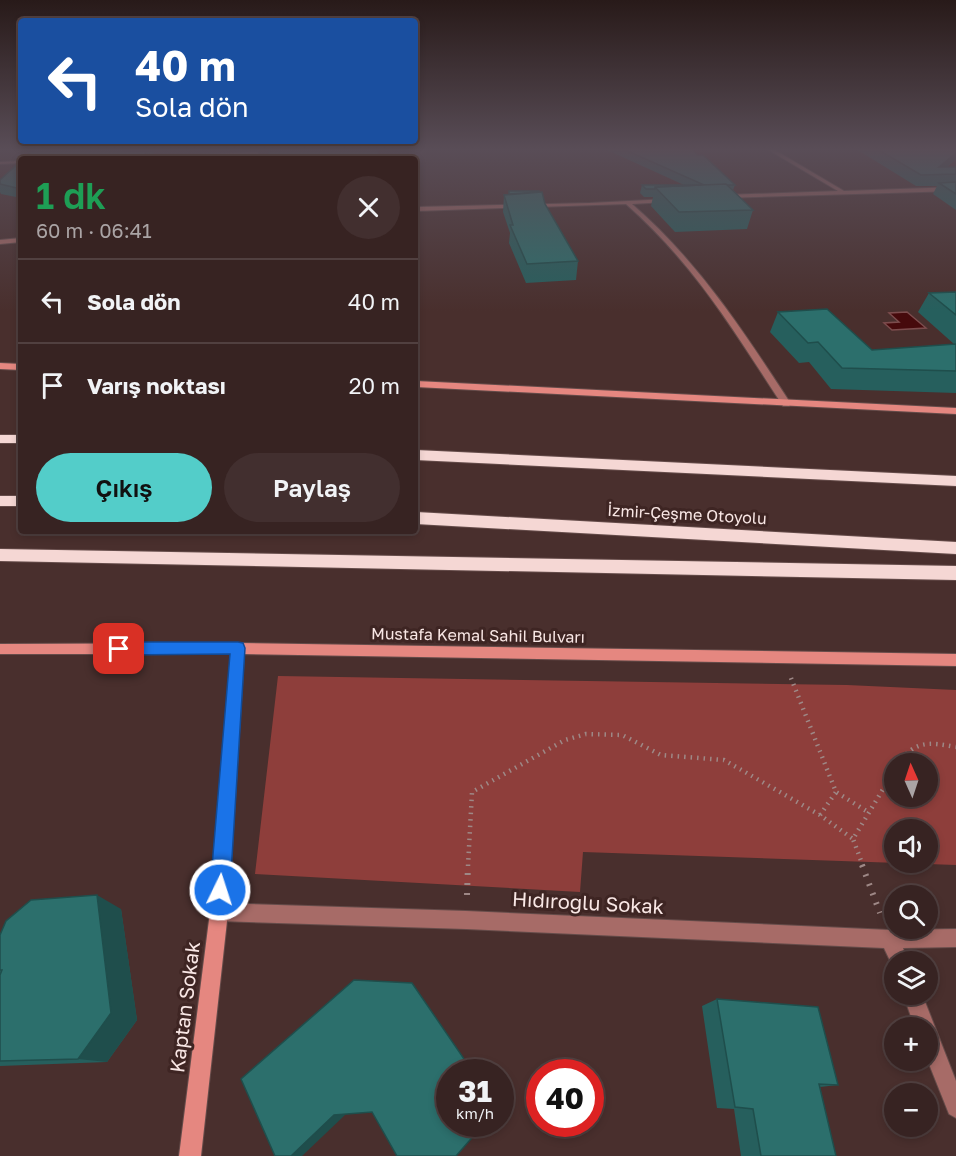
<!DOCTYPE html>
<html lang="tr">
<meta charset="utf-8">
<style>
body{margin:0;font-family:"Golos Text",sans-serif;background:#422f2f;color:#f1f3f6;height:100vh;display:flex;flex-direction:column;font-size:22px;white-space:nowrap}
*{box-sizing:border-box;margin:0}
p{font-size:20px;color:#aaa4a5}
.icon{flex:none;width:33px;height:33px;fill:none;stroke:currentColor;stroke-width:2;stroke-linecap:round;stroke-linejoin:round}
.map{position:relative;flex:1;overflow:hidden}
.details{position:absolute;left:18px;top:156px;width:400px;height:378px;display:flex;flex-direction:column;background:#372322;border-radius:6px;box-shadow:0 3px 9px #0003,0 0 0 2px #514040}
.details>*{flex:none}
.top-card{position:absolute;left:18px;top:18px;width:400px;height:126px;border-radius:6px;box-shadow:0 3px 9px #0003,0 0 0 2px #514040;background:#1a4fa0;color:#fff;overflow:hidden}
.needle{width:39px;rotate:357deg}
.fabs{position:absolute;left:884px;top:753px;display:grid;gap:12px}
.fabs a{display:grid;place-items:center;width:54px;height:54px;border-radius:50%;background:#372322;box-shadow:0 3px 9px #0003,0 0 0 2px #514040;font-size:30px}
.speed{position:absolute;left:436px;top:1059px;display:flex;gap:12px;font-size:30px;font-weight:700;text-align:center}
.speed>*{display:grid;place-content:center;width:78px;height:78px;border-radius:50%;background:#372322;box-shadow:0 3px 9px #0003,0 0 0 2px #514040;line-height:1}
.speed small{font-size:15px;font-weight:400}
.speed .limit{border:9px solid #d22;background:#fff;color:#111}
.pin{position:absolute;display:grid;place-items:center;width:51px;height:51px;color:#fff;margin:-26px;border-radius:12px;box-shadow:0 3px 9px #0006}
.me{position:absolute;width:66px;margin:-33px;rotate:4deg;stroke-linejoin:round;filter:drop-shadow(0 0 4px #0008)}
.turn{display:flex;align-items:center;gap:21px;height:126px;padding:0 18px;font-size:27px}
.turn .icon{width:78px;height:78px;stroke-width:2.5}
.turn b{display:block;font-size:42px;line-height:51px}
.round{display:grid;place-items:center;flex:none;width:63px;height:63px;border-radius:32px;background:#422f2f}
.headline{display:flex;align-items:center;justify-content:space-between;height:102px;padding:0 18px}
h1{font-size:36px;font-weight:600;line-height:45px;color:#1e9e55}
.cta{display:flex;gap:12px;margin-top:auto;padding:12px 18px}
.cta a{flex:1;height:69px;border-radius:36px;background:#53cdc9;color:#111;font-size:24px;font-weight:600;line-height:69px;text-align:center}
.cta a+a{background:#422f2f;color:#f1f3f6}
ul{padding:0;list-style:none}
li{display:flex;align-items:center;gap:18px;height:84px;padding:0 18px;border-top:2px solid #514040}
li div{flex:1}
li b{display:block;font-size:22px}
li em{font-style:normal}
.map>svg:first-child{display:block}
.green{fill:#8e3e3b;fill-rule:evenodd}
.water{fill:#460a0c;stroke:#7c4c4d;stroke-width:1.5}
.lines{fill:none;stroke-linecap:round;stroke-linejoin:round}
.lane-casing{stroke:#654c4a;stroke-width:2}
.street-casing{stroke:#654c4a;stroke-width:2}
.secondary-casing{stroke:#654c4a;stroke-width:2}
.highway-casing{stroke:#654c4a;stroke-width:2}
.path-far1{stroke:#9e8886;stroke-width:4.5;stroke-dasharray:1.5 5;stroke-linecap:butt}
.path{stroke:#9e8886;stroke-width:6;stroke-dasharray:2 8;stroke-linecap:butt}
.lane{fill:#a76b67;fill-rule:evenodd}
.street{fill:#a76b67;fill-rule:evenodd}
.secondary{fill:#e58780;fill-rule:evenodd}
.highway{fill:#f5d7d4;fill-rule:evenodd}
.wall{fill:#265f5d}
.shaded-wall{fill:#1f4e4c}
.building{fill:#2c6f6c;stroke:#1f4e4c;stroke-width:1.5}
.route{fill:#1a73e8;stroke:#114b97;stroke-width:1.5}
.labels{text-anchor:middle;stroke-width:6;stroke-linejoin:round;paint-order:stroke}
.street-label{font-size:16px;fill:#f9e7e5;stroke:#3e2523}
.near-street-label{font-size:20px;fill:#f9e7e5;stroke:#3e2523}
</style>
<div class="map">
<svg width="956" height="1156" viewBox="0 0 956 1156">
<rect width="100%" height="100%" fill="#492f2d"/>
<!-- green -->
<path class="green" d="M 278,676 L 847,685 L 956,690 L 956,865 L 583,852 L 580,892 L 255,874 ZM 894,764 L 927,764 L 927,796 L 894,796 ZM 894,830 L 927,830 L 927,862 L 894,862 Z"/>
<!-- water -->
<path class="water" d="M 907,312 L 926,328 L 892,330 L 884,323 L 899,322 L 889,313 Z"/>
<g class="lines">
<!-- lane casing -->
<g class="lane-casing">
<g id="lane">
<path d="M 257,152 L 259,154 L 129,159 L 131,158 Z"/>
<path d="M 21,161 L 21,163 L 0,164 L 0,162 Z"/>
</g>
</g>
<!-- street casing -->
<g class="street-casing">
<g id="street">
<path d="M 767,149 L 773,149 L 844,191 L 956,187 L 956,191 L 723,198 L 725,195 L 838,191 Z"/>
<path d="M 668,199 L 666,202 L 632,204 C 698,261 744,332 791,404 L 789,406 L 783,406 C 733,330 696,266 626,204 L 416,211 L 416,207 L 590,203 Z"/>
<path d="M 21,238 L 21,242 L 0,244 L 0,240 Z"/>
<path d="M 219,903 L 466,911 L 890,930 L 956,929 L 956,947 L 903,948 L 908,962 L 894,962 L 894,969 L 884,948 L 466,929 L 219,921 L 213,918 L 210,912 L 213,906 Z"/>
<path d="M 903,994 L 922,994 L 956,1081 L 956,1118 L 949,1114 L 927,1059 L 927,1028 L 915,1028 Z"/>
</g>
</g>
<!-- secondary casing -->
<g class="secondary-casing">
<g id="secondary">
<path d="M 0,363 L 21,364 L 21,370 L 0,369 Z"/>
<path d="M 416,381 L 956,408 L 956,414 L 416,387 Z"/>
<path d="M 238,643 L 956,654 L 956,666 L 244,654 L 228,912 L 201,1156 L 179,1156 L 210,912 L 231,654 L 0,654 L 0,644 Z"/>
</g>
</g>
<!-- highway casing -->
<g class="highway-casing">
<g id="highway">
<rect x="0" y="435" width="21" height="8"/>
<path d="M 416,450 L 956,476 L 956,486 L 416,460 Z"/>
<rect x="0" y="496" width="21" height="10"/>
<path d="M 416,512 L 956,542 L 956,554 L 416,524 Z"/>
<path d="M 0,549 L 956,566 L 956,580 L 0,561 Z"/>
</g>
</g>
<!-- path-far1 -->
<g class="path-far1">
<path d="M 791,678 L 836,792 L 868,812"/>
<path d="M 898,764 C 915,740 929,742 956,747"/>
<path d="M 820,815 L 836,792"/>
<path d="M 468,866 L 472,792 L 565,740 L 586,734 L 622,735 L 661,755 L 724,760 L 820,815 L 853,839"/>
<path d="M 863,866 L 853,839 L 894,771"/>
</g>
<!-- path -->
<g class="path">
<path d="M 862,865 L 880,913"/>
<path d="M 467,895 L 468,865"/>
</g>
<!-- lane -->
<use href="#lane" class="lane"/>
<!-- street -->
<use href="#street" class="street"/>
<!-- secondary -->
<use href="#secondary" class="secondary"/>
<!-- highway -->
<use href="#highway" class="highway"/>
</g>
<!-- wall -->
<g class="wall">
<path d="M 35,149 L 155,149 L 153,155 L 148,155 L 149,159 L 24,159 Z"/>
<path d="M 605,149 L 692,149 L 697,155 L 735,185 L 733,190 L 753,210 L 747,229 L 675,232 L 651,206 L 653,197 L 644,197 L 640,193 L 642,185 L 684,185 Z"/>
<path d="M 856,149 L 956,149 L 956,159 L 947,167 L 956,167 L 956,210 L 933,194 L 937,186 L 916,186 Z"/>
<path d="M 21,161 L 21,198 L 1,194 L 0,192 L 0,180 Z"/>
<path d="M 509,191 L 545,204 L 578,261 L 576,280 L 526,283 L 509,243 L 510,233 L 503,212 L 504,195 L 509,194 Z"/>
<path d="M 956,292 L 956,393 L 831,389 L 809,362 L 799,363 L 770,332 L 778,312 L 872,350 L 954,344 L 918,312 L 929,293 Z"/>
<path d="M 121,909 L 137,1020 L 107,1062 L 0,1066 L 0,935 Z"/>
<path d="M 717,999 L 838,1085 L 820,1087 L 836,1156 L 741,1156 L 734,1109 L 717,1108 L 702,1006 Z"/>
</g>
<!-- shaded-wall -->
<g class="shaded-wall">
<path d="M 151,149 L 155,149 L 153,155 Z"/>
<path d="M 147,151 L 149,159 L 142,159 Z"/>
<path d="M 956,153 L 956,159 L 938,175 L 939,167 Z"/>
<path d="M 97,895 L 121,909 L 137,1020 L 107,1062 L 78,1059 Z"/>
<path d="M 334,1115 L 345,1115 L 302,1156 L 291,1156 Z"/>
</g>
<!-- building -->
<g class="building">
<path d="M 35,149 L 123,149 L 125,151 L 147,151 L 142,159 L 24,159 Z"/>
<path d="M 270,149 L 378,149 L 378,159 L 268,159 Z"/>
<path d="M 623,149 L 692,149 L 697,155 L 703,155 L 735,185 L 704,185 Z"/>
<path d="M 877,149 L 956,149 L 956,153 L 939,167 L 956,167 L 956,174 L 921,175 Z"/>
<path d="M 21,161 L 21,189 L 0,184 L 0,180 Z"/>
<path d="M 956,182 L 956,194 L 939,183 Z"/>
<path d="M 726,184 L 753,210 L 679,212 L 655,187 Z"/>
<path d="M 642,185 L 701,185 L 655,187 L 655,189 L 646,189 Z"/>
<path d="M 509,191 L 539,191 L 539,192 L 509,194 Z"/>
<path d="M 542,192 L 545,204 L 578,261 L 527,264 L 510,225 L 513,225 L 504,195 Z"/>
<path d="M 956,292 L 956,315 L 929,293 Z"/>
<path d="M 827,309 L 872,350 L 956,344 L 956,371 L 842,368 L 818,342 L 808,343 L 778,312 Z"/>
<path d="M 97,895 L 111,1013 L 78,1059 L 0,1061 L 0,975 L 2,970 L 0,970 L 0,935 L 6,921 L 31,900 Z"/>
<path d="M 354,980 L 412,983 L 473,1072 L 450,1072 L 450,1124 L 484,1124 L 456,1156 L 397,1156 L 372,1112 L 334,1115 L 291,1156 L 275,1156 L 241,1079 Z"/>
<path d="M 717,999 L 818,1007 L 838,1085 L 819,1084 L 836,1156 L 761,1156 L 753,1109 L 735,1107 Z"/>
</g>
<!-- sky -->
<linearGradient id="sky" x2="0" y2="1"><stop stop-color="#281a19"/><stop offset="0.48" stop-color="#594d57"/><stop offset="1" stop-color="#594d57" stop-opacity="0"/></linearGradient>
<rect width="956" height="311" fill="url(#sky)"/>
<!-- route -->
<path class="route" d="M 119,642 L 238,642 L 243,643 L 245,648 L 230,890 L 227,897 L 220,900 L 213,897 L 210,890 L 230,654 L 119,655 L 114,653 L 111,649 L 114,644 Z"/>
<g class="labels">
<!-- street labels -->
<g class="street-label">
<text transform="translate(687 514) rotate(3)" y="6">İzmir-Çeşme Otoyolu</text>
<text transform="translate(478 635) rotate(1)" y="6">Mustafa Kemal Sahil Bulvarı</text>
</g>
<!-- near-street labels -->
<g class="near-street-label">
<text transform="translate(588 903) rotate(3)" y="7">Hıdıroğlu Sokak</text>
<text transform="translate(185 1007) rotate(-83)" y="7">Kaptan Sokak</text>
</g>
</g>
</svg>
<div class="fabs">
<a><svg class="needle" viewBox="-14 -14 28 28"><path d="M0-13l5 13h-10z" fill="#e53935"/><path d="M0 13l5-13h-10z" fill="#aaa4a5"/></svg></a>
<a><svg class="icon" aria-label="sound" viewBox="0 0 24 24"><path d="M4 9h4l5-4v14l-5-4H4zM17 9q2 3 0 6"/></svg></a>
<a><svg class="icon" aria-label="search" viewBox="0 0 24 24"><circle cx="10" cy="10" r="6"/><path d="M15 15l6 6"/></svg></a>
<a><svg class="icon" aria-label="layers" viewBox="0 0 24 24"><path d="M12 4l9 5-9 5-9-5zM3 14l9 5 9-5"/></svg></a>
<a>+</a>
<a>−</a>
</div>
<div class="speed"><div>31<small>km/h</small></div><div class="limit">40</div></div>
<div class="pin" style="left:119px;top:649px;background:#d93025"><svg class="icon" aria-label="arrive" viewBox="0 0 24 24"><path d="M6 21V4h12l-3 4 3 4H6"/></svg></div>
<svg class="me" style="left:220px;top:890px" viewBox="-20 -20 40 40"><circle r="17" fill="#1a73e8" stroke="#fff" stroke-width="3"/><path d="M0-11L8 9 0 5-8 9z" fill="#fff"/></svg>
<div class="top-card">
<div class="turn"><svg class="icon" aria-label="left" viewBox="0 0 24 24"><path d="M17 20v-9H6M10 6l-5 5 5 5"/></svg><div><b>40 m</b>Sola dön</div></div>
</div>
<section class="details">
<div class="headline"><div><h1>1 dk</h1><p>60 m · 06:41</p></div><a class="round"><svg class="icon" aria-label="close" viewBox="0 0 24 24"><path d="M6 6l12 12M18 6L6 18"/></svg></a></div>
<ul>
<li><svg class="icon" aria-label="left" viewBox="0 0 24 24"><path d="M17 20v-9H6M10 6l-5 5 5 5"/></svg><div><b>Sola dön</b></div><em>40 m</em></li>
<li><svg class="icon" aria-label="arrive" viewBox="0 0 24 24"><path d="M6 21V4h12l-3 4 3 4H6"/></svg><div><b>Varış noktası</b></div><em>20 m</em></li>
</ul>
<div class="cta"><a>Çıkış</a><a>Paylaş</a></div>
</section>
</div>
